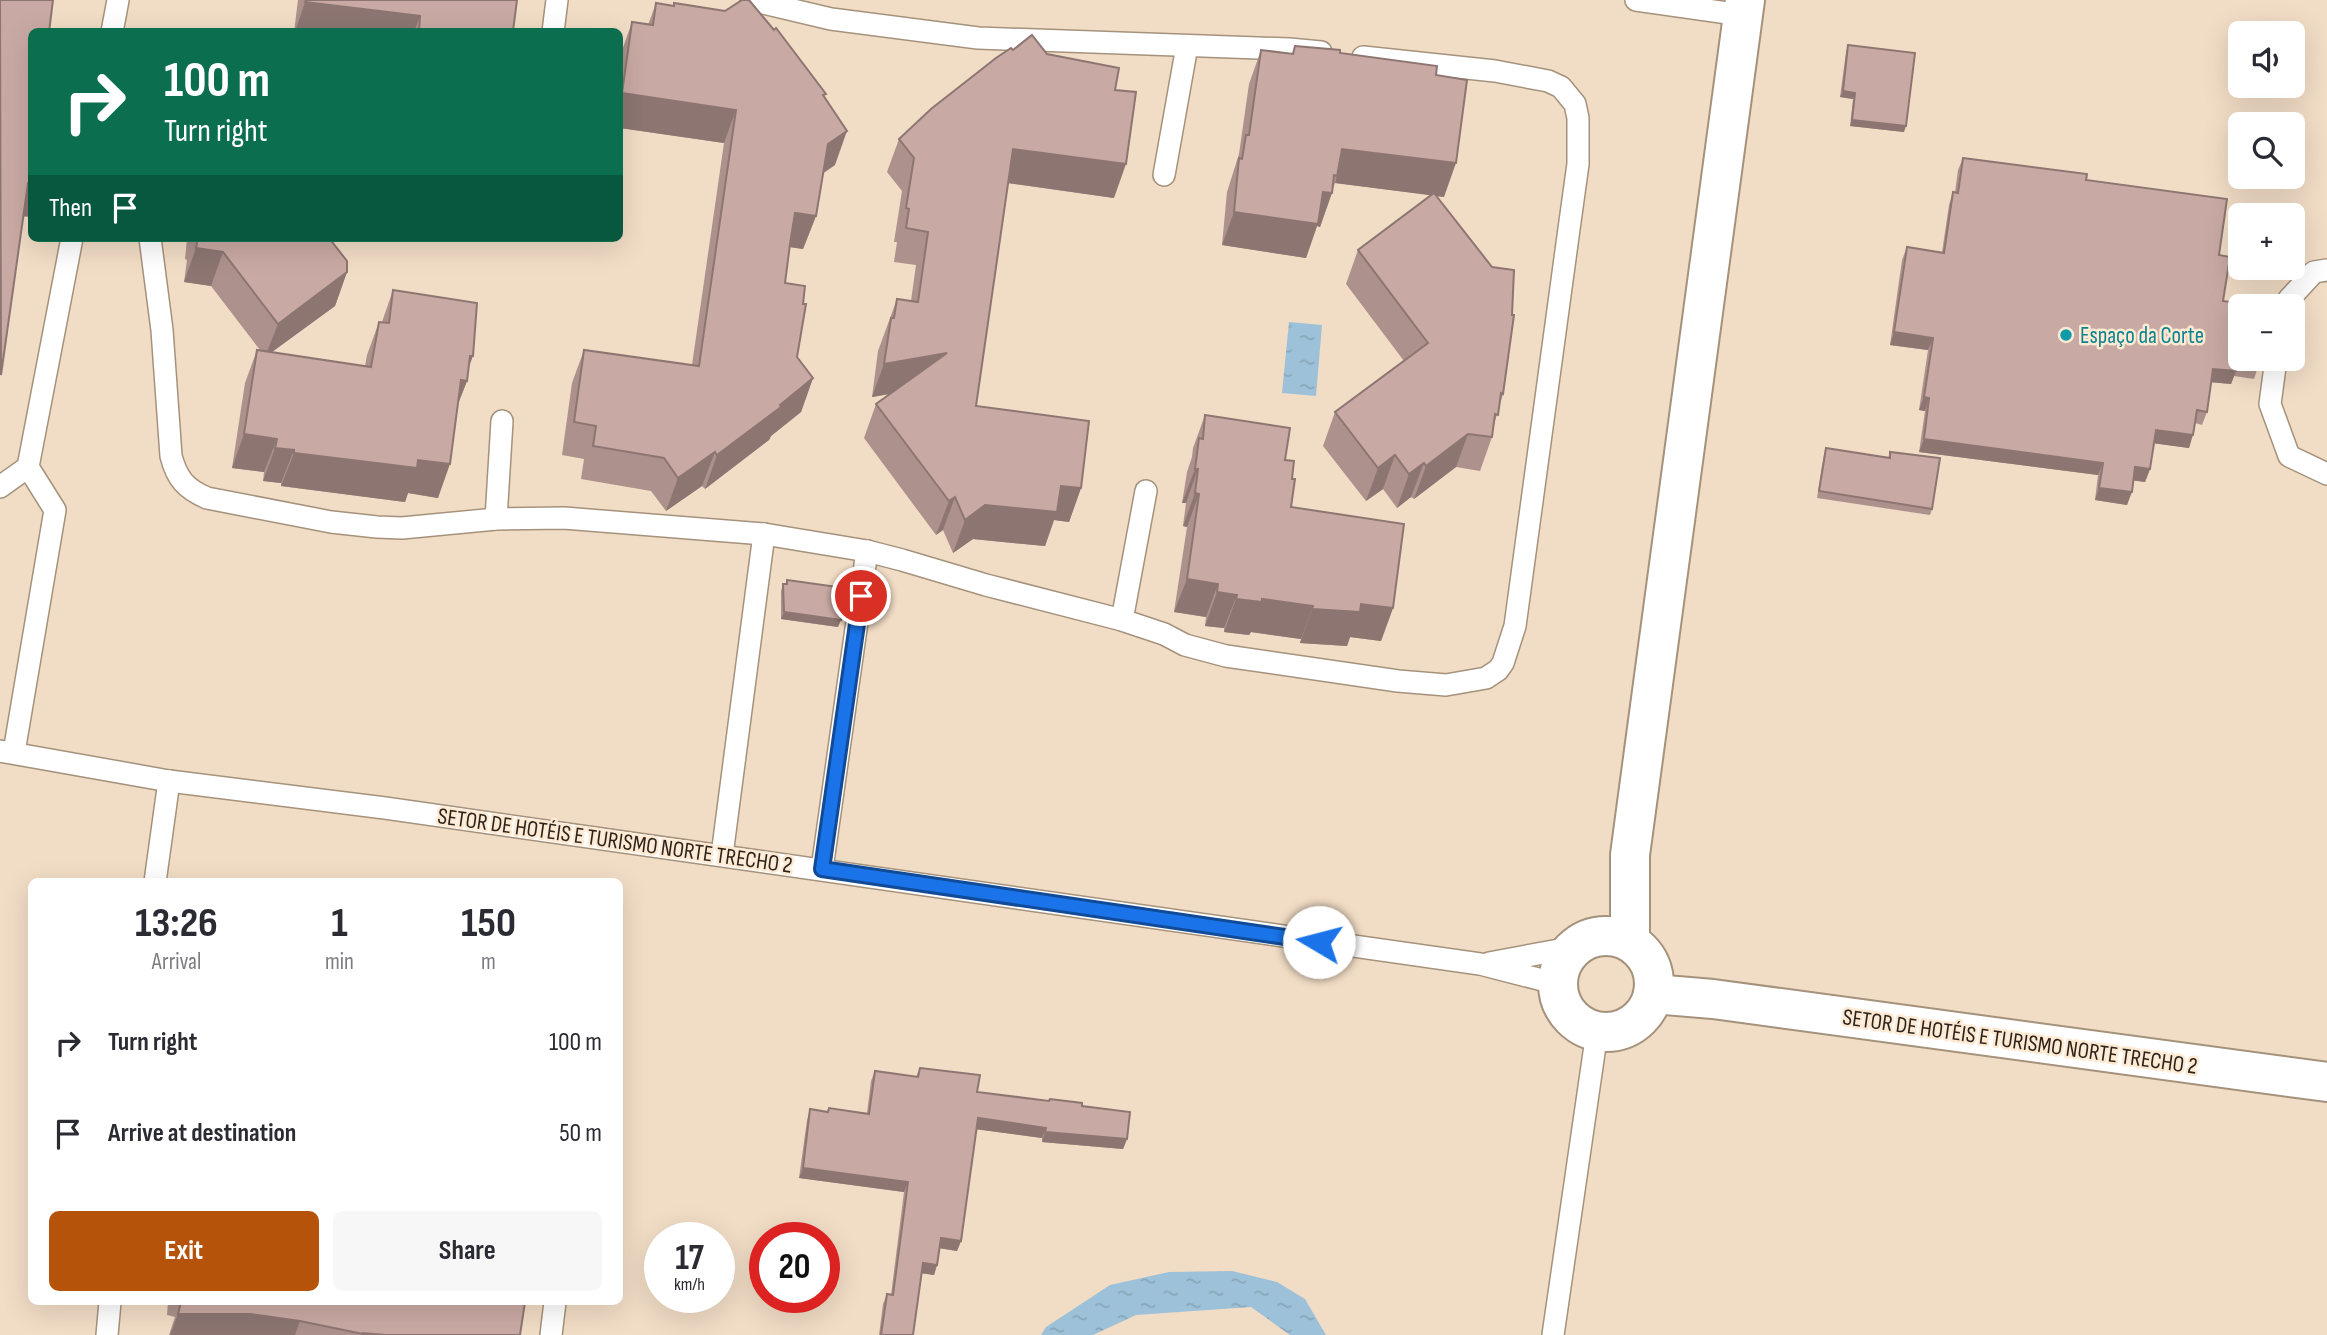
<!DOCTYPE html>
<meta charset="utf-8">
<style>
body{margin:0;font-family:"Sofia Sans Condensed",sans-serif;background:#f7f7f7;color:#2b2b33;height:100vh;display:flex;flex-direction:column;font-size:26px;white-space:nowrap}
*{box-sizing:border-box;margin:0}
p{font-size:23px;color:#7c7c81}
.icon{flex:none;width:38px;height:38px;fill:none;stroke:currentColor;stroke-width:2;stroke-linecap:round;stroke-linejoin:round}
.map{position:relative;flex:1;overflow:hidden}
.panel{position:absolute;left:28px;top:878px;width:595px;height:427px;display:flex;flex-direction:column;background:#fff;border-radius:10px;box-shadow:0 7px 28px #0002}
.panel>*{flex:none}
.banner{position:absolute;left:28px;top:28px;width:595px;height:214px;border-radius:10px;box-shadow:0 7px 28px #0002;background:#0b6e4f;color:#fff;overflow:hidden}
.fabs{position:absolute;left:2228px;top:21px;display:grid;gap:14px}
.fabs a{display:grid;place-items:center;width:77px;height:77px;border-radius:10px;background:#fff;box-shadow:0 7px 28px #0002;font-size:35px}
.speed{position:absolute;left:644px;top:1222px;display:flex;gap:14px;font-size:35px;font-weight:700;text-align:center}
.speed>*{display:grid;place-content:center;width:91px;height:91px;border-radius:50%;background:#fff;box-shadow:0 7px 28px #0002;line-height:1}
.speed small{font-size:18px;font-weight:400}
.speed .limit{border:10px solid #d22;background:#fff;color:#111}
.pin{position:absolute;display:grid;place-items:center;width:60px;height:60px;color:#fff;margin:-30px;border:4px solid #fff;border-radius:50%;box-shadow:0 2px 7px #0007}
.me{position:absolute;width:77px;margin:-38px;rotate:278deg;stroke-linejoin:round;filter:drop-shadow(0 0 5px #0008)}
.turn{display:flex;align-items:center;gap:24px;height:147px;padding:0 21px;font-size:32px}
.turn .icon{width:91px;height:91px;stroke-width:2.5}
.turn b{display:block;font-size:49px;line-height:60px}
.then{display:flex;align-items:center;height:66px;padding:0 21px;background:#0003;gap:14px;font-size:26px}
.eta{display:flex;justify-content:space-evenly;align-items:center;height:119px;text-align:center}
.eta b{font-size:42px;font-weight:700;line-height:49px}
.button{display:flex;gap:14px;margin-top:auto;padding:14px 21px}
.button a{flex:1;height:80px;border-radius:10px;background:#b45309;color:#fff;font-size:28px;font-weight:700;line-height:80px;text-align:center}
.button a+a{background:#f7f7f7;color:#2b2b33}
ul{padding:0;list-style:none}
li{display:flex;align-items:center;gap:21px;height:91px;padding:0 21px}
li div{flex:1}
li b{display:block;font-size:26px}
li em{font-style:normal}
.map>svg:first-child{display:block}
.water{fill:url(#water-ripples)}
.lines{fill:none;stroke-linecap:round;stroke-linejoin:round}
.service-casing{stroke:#a5927c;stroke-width:24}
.tertiary-casing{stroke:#a5927c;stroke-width:42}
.service{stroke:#fff;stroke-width:21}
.tertiary{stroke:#fff;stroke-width:38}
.wall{fill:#ad918c}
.shaded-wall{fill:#8d7672}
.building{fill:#c9a9a3;stroke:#8d7672;stroke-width:2}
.route-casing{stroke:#114b97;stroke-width:18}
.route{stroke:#1a73e8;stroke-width:12}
.culture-dot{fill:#0f9aa8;stroke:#fee9d2;stroke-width:2.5}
.labels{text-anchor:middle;stroke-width:5;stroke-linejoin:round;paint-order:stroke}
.culture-label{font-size:23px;fill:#0d838f;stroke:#fee9d2;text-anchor:start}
.street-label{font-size:23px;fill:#2c241c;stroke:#fee9d2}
</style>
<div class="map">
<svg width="2327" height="1335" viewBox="0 0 2327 1335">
<defs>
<pattern id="water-ripples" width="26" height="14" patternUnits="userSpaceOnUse" patternTransform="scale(1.75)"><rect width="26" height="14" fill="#9dc1d8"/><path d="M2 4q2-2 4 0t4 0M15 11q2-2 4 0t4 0" fill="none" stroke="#87a6b9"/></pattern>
</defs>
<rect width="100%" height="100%" fill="#f1dcc5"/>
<!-- water -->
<g class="water">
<path d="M 1289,322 L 1322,325 L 1316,396 L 1282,393 Z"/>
<path d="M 1232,1271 L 1277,1282 L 1305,1299 L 1326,1335 L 1290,1335 L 1251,1307 L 1136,1315 L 1093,1335 L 1041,1335 L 1046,1327 L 1110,1285 L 1169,1272 Z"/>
</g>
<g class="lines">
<!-- service casing -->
<g class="service-casing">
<g id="service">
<path d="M 751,0 L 831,19 L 978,38 L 1289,49 L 1321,52"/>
<path d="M 1636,0 L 1742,15"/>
<path d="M 112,32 L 118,0"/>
<path d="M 553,32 L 557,0"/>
<path d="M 1164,175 L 1187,46"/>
<path d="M 150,238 L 162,330 L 171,456 C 177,479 186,489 207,498 L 331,522 L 377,527 L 402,528 L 496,519 L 564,518 L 764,534 L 867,551 L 902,560 L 986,585 L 1122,620 L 1164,634 L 1185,645 L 1226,656 L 1398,681 L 1446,685 L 1486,678 L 1498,670 L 1503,663 L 1515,626 L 1569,229 L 1578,164 L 1578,118 L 1575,104 L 1561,87 L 1548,81 L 1495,71 L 1363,57"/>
<path d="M 2288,306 L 2289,299 L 2314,272 L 2327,270"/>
<path d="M 2276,359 L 2270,404 L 2289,456 L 2327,474"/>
<path d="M 0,487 L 28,467"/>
<path d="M 496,519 L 502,421"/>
<path d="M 1122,620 L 1146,491"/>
<path d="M 0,751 L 169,781 L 385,808 L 1480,964 L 1558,984"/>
<path d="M 14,752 L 55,510 L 28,467 L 72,238"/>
<path d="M 722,855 L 764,534"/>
<path d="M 822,869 L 867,551"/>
<path d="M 155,882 L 169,781"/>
<path d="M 1489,963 L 1575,947"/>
<path d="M 107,1335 L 110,1302"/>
<path d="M 551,1335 L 555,1302"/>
<path d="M 1553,1335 L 1597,1032"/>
</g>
</g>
<!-- tertiary casing -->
<g class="tertiary-casing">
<g id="tertiary">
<circle cx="1606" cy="984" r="48"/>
<path d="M 1630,941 L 1630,855 L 1745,0"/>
<path d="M 1653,994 L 1713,999 L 2327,1082"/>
</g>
</g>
<!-- service -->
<use href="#service" class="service"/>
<!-- tertiary -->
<use href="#tertiary" class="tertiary"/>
</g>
<!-- wall -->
<g class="wall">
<path d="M 298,0 L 517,0 L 513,31 L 515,31 L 294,32 Z"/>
<path d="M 656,3 L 825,97 L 835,165 L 823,173 L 816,216 L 803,249 L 790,247 L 785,283 L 797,357 L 813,378 L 801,412 L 771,436 L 769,440 L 705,489 L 702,486 L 666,511 L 651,491 L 581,479 L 584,459 L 562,455 L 572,383 L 584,350 L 692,365 L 724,143 L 620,128 L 620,56 L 632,22 L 648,25 Z"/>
<path d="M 1848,45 L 1904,132 L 1850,126 L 1853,99 L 1840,97 L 1846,52 Z"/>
<path d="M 1295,46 L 1340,53 L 1436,75 L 1444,197 L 1436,196 L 1503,394 L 1493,428 L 1492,437 L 1480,471 L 1456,467 L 1414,499 L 1411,497 L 1397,508 L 1383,489 L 1366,501 L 1323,446 L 1335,412 L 1404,361 L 1346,284 L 1358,250 L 1431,195 L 1335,183 L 1320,227 L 1317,226 L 1306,258 L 1222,245 L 1227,192 L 1239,154 L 1249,84 L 1261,50 L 1292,54 Z"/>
<path d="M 1013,50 L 1047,54 L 1115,90 L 1114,198 L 1008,183 L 976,406 L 1081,488 L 1069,522 L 1054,520 L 1045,546 L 973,539 L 953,553 L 943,530 L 936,535 L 864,438 L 876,404 L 890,394 L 872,397 L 878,351 L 897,299 L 911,301 L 916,265 L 894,262 L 897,242 L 894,242 L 902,191 L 887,172 L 899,139 Z"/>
<path d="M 1963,158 L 2086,180 L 2219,255 L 2223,301 L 2245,306 L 2240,359 L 2265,359 L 2261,371 L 2257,370 L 2254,379 L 2234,376 L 2231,384 L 2211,382 L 2207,412 L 2202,425 L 2195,423 L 2189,448 L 2154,443 L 2150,469 L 2145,482 L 2133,480 L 2127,505 L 2095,500 L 2098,475 L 1919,452 L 1925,411 L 1919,410 L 1928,350 L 1890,345 L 1902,260 L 1907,247 L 1942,252 L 1949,205 L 1953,192 L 1955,192 L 1958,170 Z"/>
<path d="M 184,238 L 329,238 L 347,272 L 335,306 L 272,352 L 365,366 L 367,355 L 379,322 L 382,322 L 393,290 L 469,367 L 467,381 L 458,404 L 438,498 L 408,493 L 405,502 L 281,486 L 281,483 L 263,481 L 264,472 L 232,468 L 245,383 L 257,350 L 260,350 L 211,286 L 184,282 L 187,260 L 185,259 L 187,239 Z"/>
<path d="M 1205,415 L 1285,460 L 1292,479 L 1291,507 L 1393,608 L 1381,641 L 1350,637 L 1347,646 L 1300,643 L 1301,639 L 1251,632 L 1249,635 L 1224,632 L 1224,628 L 1205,626 L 1206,617 L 1174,612 L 1187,527 L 1183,526 L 1186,503 L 1182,503 L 1187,472 L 1192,457 L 1193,448 Z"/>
<path d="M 1826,448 L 1888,458 L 1890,452 L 1932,509 L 1930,515 L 1817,498 L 1824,455 Z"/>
<path d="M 787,580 L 838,627 L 781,619 L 781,591 L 783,584 L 786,584 Z"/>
<path d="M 920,1068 L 977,1092 L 1082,1106 L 1127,1139 L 1123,1149 L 1042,1142 L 1042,1138 L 976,1129 L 961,1241 L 957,1251 L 940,1248 L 937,1265 L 934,1275 L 922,1273 L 913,1335 L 879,1335 L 883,1304 L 887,1294 L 891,1295 L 904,1192 L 799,1178 L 807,1120 L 810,1109 L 828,1112 L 829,1108 L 867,1113 L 871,1081 L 875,1071 L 916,1077 Z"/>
<path d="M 168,1302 L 525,1302 L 520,1335 L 169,1335 L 175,1317 L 167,1315 Z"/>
</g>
<!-- shaded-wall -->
<g class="shaded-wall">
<path d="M 305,2 L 420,16 L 414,32 L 295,32 Z"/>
<path d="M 1843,91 L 1855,93 L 1853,99 L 1840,97 Z"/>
<path d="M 622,93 L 736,110 L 724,143 L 620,128 L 620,99 Z"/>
<path d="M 1852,120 L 1906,126 L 1904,132 L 1850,126 Z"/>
<path d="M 847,131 L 835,165 L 816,178 L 828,144 Z"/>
<path d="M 1013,149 L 1126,164 L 1114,198 L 1001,182 Z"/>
<path d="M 1342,149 L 1456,163 L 1444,197 L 1335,183 L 1337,176 Z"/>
<path d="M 28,183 L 32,183 L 32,217 L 16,216 Z"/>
<path d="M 1323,192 L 1332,193 L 1320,227 L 1317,226 L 1306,258 L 1222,245 L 1234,212 Z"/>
<path d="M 795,213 L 816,216 L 803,249 L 782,246 Z"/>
<path d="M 196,248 L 223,252 L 211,286 L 184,282 Z"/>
<path d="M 347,272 L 335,306 L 265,357 L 278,324 Z"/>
<path d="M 1894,332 L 1933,338 L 1928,350 L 1890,345 Z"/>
<path d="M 947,353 L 935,386 L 872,397 L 884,364 Z"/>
<path d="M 470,356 L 473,356 L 464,380 L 467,381 L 454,414 L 449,413 Z"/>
<path d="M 2213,369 L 2236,371 L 2231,384 L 2208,382 Z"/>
<path d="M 813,378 L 801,412 L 771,436 L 769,440 L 705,489 L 717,455 Z"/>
<path d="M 1924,397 L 1929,398 L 1925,411 L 1919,410 Z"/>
<path d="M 2156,430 L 2193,435 L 2189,448 L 2151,443 Z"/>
<path d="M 244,434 L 277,439 L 264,472 L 232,468 Z"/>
<path d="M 1468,434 L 1456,467 L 1414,499 L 1426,466 Z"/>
<path d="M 1924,439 L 2103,463 L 2098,475 L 1919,452 Z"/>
<path d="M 275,448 L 294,450 L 281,483 L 263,481 Z"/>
<path d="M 715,452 L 702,486 L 666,511 L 678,478 Z"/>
<path d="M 294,453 L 418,460 L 450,464 L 438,498 L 408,493 L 405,502 L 281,486 Z"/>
<path d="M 1395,455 L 1383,489 L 1366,501 L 1378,468 Z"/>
<path d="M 1424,463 L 1411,497 L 1397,508 L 1409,474 Z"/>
<path d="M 2135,467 L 2150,469 L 2145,482 L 2130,480 Z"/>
<path d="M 1195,469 L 1198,469 L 1186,503 L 1182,503 Z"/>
<path d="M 1061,486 L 1081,488 L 1069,522 L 1054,520 L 1045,546 L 973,539 L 953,553 L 965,520 L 985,505 Z"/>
<path d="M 2099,488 L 2132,492 L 2127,505 L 2095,500 Z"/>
<path d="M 1195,493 L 1199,494 L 1187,527 L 1183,526 Z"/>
<path d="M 955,497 L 943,530 L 936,535 L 949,501 Z"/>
<path d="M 1187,579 L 1218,584 L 1206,617 L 1174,612 Z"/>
<path d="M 1217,592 L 1237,595 L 1224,628 L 1205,626 Z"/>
<path d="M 1236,599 L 1262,599 L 1313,606 L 1301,639 L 1251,632 L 1249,635 L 1224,632 Z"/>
<path d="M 1361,604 L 1393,608 L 1381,641 L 1350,637 L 1347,646 L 1300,643 L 1312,609 Z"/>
<path d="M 784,612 L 841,620 L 838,627 L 781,619 Z"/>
<path d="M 978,1118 L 1046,1128 L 1042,1138 L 974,1129 Z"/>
<path d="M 1045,1132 L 1127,1139 L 1123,1149 L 1042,1142 Z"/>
<path d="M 803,1168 L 908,1182 L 904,1192 L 799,1178 Z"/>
<path d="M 941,1238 L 961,1241 L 957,1251 L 938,1248 Z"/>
<path d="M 923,1263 L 937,1265 L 934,1275 L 919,1273 Z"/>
<path d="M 178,1314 L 250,1314 L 300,1321 L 295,1335 L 170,1335 Z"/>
<path d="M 363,1333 L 386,1335 L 363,1335 Z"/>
</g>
<!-- building -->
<g class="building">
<path d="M 0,0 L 53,0 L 49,32 L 32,32 L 32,183 L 28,183 L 1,375 Z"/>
<path d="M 306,0 L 517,0 L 513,31 L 515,31 L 419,32 L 420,16 L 305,2 Z"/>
<path d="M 742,0 L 749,0 L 774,30 L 776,28 L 826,94 L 823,95 L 847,131 L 828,144 L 816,216 L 795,213 L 790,244 L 785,283 L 805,286 L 803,304 L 806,304 L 797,357 L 813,378 L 780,405 L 781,407 L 717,455 L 715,452 L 678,478 L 664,458 L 593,446 L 596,426 L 574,422 L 584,350 L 699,366 L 736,110 L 622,93 L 632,22 L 653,25 L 656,3 L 674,6 L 674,3 L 725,11 Z"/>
<path d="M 1032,35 L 1047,54 L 1119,68 L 1115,90 L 1136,92 L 1126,164 L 1013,149 L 976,406 L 1089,421 L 1081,488 L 1061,486 L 1057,512 L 985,505 L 965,520 L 955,497 L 949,501 L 876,404 L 947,353 L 884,364 L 891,318 L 894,318 L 897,299 L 918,302 L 928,232 L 906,228 L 909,209 L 906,208 L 914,158 L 899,139 L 931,109 L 996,58 L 1011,48 L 1013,50 Z"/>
<path d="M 1848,45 L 1915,53 L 1906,126 L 1852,120 L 1855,93 L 1843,91 Z"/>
<path d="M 1295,46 L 1340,50 L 1340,53 L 1437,66 L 1436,75 L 1467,80 L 1456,163 L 1342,149 L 1337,176 L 1334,175 L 1332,193 L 1323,192 L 1318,224 L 1234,212 L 1239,158 L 1242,159 L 1246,135 L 1249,135 L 1261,50 L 1293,54 Z"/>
<path d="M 1963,158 L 2087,174 L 2086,180 L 2227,199 L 2219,255 L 2230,257 L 2223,301 L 2245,304 L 2245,306 L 2240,306 L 2240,359 L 2260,359 L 2258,366 L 2238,363 L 2236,371 L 2213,369 L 2207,412 L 2197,410 L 2193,435 L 2156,430 L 2150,469 L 2135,467 L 2132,492 L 2099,488 L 2103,463 L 1924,439 L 1929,398 L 1924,397 L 1933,338 L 1894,332 L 1907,247 L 1944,253 L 1953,192 L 1958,193 Z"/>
<path d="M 1434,193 L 1492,267 L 1514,270 L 1512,315 L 1514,315 L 1503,394 L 1501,393 L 1498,415 L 1495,414 L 1492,437 L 1468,434 L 1426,466 L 1424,463 L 1409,474 L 1395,455 L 1378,468 L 1335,412 L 1428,343 L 1358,250 Z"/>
<path d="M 198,238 L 329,238 L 347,261 L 347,272 L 278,324 L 223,252 L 196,248 Z"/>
<path d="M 393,290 L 477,303 L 473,356 L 470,356 L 467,381 L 461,380 L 450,464 L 418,460 L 417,468 L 294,453 L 294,450 L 275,448 L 277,439 L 244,434 L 257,350 L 371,367 L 379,322 L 389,323 Z"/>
<path d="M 1205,415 L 1290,428 L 1285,460 L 1294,461 L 1292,479 L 1295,479 L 1291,507 L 1404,524 L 1393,608 L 1361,604 L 1360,612 L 1312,609 L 1313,606 L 1262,599 L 1262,602 L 1236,599 L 1237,595 L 1217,592 L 1218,584 L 1187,579 L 1199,494 L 1195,493 L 1198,469 L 1195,469 L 1199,438 L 1203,439 Z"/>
<path d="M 1826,448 L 1890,458 L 1890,452 L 1940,458 L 1932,509 L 1819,491 Z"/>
<path d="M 787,580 L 845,588 L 841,620 L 784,612 L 783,584 L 787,584 Z"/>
<path d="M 920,1068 L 980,1075 L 977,1092 L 1049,1101 L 1050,1099 L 1082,1103 L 1082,1106 L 1130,1112 L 1127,1139 L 1045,1132 L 1046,1128 L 978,1118 L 961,1241 L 941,1238 L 937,1265 L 923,1263 L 913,1335 L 881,1335 L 887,1294 L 893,1295 L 908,1182 L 803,1168 L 810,1109 L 828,1112 L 829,1108 L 869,1114 L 875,1071 L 918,1077 Z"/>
<path d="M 181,1302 L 525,1302 L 520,1335 L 386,1335 L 363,1333 L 363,1334 L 300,1321 L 250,1314 L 178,1314 Z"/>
</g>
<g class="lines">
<!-- route casing -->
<g class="route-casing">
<path id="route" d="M 861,596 L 822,869 L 1319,942"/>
</g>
<!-- route -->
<use href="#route" class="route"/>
</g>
<!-- markers -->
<circle class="culture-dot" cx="2066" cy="335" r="7"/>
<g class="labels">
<!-- culture labels -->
<g class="culture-label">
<text x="2080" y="343">Espaço da Corte</text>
</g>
<!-- street labels -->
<g class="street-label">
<text transform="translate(615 840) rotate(8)" y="8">SETOR DE HOTÉIS E TURISMO NORTE TRECHO 2</text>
<text transform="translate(2020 1041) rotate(8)" y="8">SETOR DE HOTÉIS E TURISMO NORTE TRECHO 2</text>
</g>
</g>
</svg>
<div class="fabs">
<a><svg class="icon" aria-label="sound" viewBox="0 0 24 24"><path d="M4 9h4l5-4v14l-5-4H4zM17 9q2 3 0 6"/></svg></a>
<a><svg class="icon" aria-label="search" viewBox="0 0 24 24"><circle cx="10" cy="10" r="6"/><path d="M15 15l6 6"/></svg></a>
<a>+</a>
<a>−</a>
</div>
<div class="speed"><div>17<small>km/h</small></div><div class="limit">20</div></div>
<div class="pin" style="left:861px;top:596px;background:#d93025"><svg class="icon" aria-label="arrive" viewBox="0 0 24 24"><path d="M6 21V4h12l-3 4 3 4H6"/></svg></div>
<svg class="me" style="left:1319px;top:942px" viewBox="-20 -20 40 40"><circle r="19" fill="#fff"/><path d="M0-13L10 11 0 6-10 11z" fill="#1a73e8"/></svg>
<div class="banner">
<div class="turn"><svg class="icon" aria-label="right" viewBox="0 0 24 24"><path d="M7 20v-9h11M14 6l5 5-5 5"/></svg><div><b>100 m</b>Turn right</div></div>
<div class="then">Then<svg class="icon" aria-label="arrive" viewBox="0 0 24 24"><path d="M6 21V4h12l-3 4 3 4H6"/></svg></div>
</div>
<section class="panel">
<div class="eta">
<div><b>13:26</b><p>Arrival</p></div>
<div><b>1</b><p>min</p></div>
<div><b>150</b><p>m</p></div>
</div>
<ul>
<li><svg class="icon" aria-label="right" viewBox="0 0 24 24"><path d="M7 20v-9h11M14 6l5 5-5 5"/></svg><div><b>Turn right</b></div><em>100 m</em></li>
<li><svg class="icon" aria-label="arrive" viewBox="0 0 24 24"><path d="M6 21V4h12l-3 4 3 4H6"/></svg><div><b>Arrive at destination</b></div><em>50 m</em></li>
</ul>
<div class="button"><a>Exit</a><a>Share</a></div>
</section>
</div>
